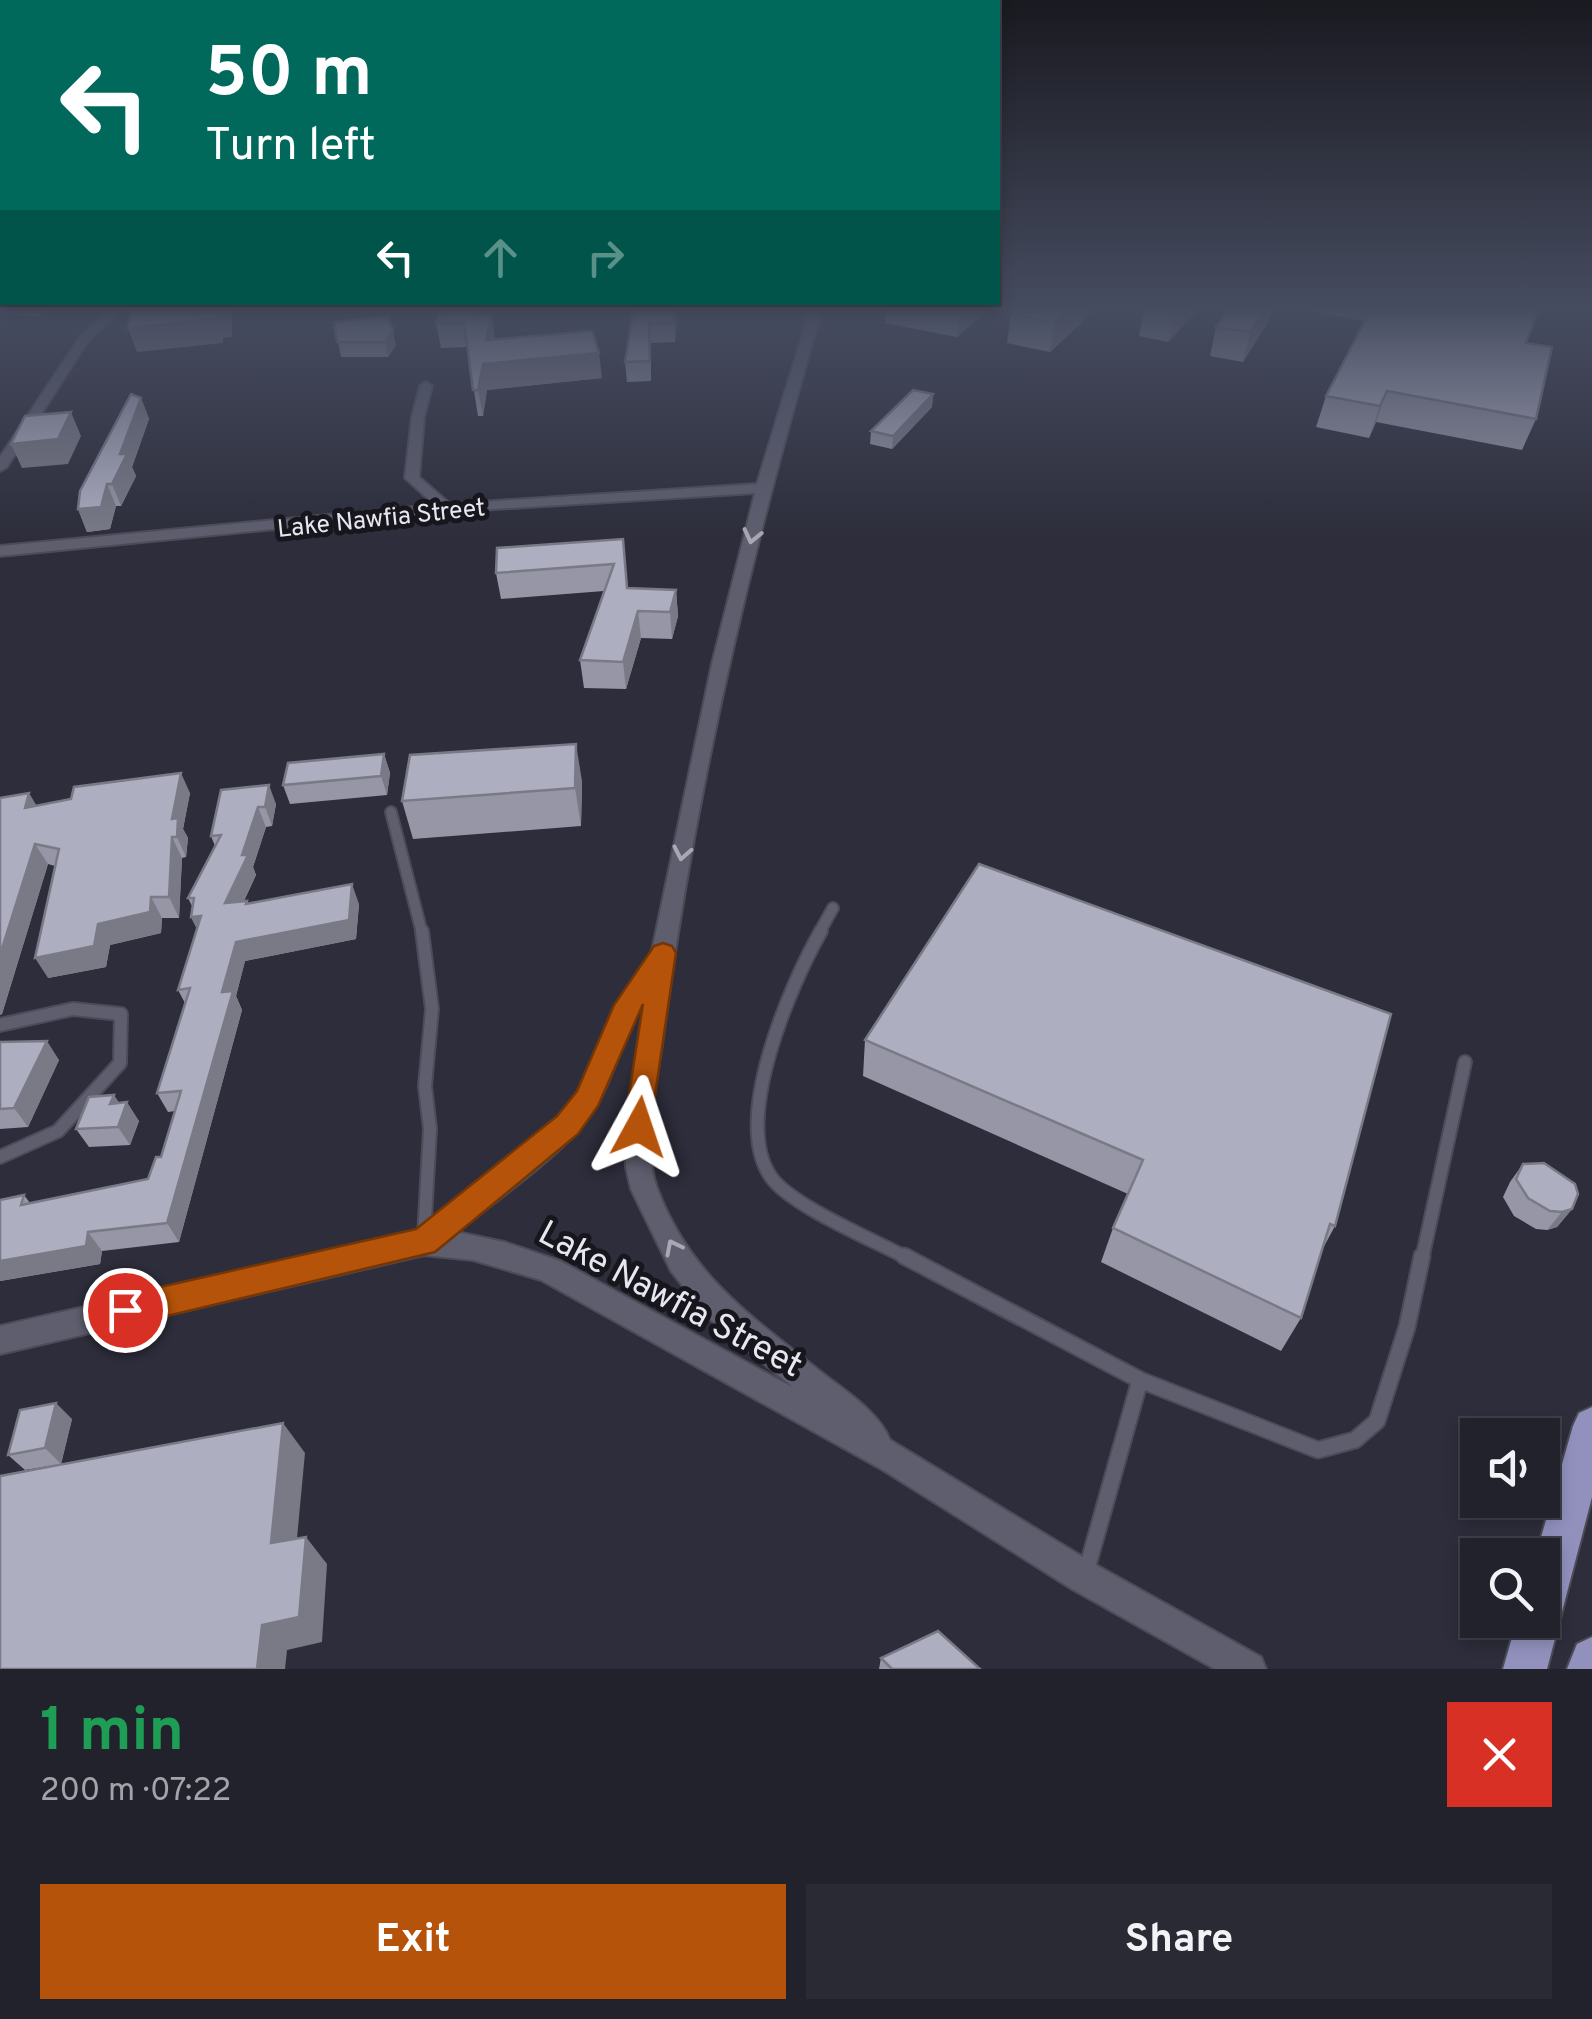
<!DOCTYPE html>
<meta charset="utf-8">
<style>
body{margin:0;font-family:Overpass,sans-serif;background:#2a2a34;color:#f1f3f6;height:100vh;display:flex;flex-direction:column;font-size:38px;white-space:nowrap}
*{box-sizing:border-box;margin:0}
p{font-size:32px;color:#a2a4a9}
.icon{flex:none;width:55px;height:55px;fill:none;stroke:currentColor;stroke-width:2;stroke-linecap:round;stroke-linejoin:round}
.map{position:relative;height:1669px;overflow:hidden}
.side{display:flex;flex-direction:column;background:#22222c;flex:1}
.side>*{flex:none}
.hud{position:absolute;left:0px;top:0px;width:1000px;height:305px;box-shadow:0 5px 15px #0003,0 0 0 2px #3f3f48;background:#00695c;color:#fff;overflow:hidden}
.tools{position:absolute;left:1460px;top:1418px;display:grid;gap:20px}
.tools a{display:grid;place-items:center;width:100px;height:100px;border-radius:0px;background:#22222c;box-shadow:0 5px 15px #0003,0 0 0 2px #3f3f48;font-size:50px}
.pin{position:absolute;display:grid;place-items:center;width:85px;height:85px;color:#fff;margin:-42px;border:5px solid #fff;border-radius:50%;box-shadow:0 2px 10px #0007}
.me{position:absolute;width:110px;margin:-55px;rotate:5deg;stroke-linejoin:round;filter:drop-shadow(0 0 8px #0008)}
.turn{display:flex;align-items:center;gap:35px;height:210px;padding:0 40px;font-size:45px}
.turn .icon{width:130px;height:130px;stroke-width:2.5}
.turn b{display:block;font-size:70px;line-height:85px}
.lanes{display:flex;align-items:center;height:95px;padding:0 40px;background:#0003;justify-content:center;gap:50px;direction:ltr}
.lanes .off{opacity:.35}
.round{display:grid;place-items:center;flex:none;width:105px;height:105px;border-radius:0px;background:#2a2a34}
.overview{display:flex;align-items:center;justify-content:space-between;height:170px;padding:0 40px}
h1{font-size:60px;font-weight:700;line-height:75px;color:#1e9e55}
.primary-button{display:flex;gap:20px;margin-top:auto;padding:20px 40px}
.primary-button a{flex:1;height:115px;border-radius:0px;background:#b45309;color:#fff;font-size:40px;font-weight:700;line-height:115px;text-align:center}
.primary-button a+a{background:#2a2a34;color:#f1f3f6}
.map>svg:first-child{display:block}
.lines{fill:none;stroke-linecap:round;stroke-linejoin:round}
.service-far2-casing{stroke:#4c4c58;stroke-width:14}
.service-far1-casing{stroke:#4c4c58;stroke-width:16}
.service-casing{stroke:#4c4c58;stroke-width:19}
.minor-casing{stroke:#4c4c58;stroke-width:4}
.primary-casing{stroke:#4c4c58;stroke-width:4}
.service-far2{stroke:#5e5e6f;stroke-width:10}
.service-far1{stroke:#5e5e6f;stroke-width:12}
.service{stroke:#5e5e6f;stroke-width:15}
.minor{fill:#5e5e6f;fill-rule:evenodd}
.primary{fill:#9291be;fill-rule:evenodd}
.wall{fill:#9696a6}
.shaded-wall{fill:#7a7a87}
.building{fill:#aeaec1;stroke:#7a7a87;stroke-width:2.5}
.oneway{stroke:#a9a9b6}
.route{fill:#b45309;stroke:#753606;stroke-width:2.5}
.labels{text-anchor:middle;stroke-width:10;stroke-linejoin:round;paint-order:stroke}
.far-street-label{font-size:25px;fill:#e7e7f1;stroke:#16161c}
.near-street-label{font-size:35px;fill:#e7e7f1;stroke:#16161c}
</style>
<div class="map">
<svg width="1592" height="1669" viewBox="0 0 1592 1669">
<rect width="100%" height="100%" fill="#2d2d3b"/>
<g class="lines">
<!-- service-far2 casing -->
<g class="service-far2-casing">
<g id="service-far2">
<path d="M 391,812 L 422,933"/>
<path d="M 819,933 L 833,908"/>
</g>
</g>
<!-- service-far1 casing -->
<g class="service-far1-casing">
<g id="service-far1">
<path d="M 422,931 L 432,1009 L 425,1086 L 430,1129 L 424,1236"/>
<path d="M 821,931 C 791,984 731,1120 771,1177 C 791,1206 876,1241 909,1259"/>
<path d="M 0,1025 L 73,1009 L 121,1014 L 120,1063 L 58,1131 L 0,1157"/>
<path d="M 1422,1259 L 1465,1062"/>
</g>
</g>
<!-- service casing -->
<g class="service-casing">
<g id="service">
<path d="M 904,1256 L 1140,1380 L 1318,1450 L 1355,1440 L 1377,1421 L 1407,1327 L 1422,1256"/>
<path d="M 1086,1572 L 1140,1380"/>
</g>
</g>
<!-- minor casing -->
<g class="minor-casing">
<g id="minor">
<path d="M 112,307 L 123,307 L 88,341 L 7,467 L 0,471 L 0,457 L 80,337 Z"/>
<path d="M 807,307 L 817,307 L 819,320 C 751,552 695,791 664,1030 C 658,1075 641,1145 657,1188 C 690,1276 751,1316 821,1372 C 844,1390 879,1412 890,1440 L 1096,1565 L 1261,1657 L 1266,1669 L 1215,1669 L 1072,1589 L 883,1470 L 541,1280 L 473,1260 L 424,1255 L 0,1354 L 0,1326 L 417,1231 L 559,1117 L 578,1092 L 616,1006 L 652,951 L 712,664 L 755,493 L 447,512 L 0,556 L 0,546 L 435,505 L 405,478 L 412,417 L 420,386 L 426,382 L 432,386 L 424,417 L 419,477 L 450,504 L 757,484 L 807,320 ZM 645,998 L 626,1127 L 626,1167 L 631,1189 L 671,1271 L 707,1317 L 794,1388 L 560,1261 L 504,1242 L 457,1232 C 498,1198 573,1149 598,1103 C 617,1069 624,1031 645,998 Z"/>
</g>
</g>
<!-- primary casing -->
<g class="primary-casing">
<g id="primary">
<path d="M 1592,1407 L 1592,1497 L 1547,1669 L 1503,1669 L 1517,1620 L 1542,1620 L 1542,1555 L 1536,1555 L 1573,1426 L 1579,1413 Z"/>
<path d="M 1592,1637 L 1592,1669 L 1567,1669 L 1577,1644 Z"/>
</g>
</g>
<!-- service-far2 -->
<use href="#service-far2" class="service-far2"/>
<!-- service-far1 -->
<use href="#service-far1" class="service-far1"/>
<!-- service -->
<use href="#service" class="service"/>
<!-- minor -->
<use href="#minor" class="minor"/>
<!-- primary -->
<use href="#primary" class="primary"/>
</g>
<!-- wall -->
<g class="wall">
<path d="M 0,307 L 56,307 L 56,309 L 36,317 L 0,313 Z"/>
<path d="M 442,307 L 484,307 L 482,314 L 495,340 L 602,378 L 487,390 L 483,416 L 478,416 L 467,347 L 441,348 L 436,323 Z"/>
<path d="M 634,307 L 676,307 L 675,342 L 651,343 L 651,381 L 627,382 L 625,362 Z"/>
<path d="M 886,307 L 991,307 L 957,337 L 885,323 Z"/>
<path d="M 1019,307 L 1098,307 L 1050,352 L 1007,343 L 1011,314 Z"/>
<path d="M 1201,307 L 1168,342 L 1139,336 L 1145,308 Z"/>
<path d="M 1277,307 L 1243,362 L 1210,356 L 1216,327 Z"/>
<path d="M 1288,307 L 1539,307 L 1526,343 L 1536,419 L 1522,450 L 1376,422 L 1369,438 L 1316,427 L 1326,396 L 1365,321 Z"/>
<path d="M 334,322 L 396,345 L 388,357 L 341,357 Z"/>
<path d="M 933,394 L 932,407 L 892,449 L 870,444 L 871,431 Z"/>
<path d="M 141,398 L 149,419 L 132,467 L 136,476 L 121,506 L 116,506 L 110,529 L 87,532 L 78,509 Z"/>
<path d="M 623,539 L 627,588 L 676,590 L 678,616 L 672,639 L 641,638 L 626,689 L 584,688 L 580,660 L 604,591 L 501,599 L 496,573 Z"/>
<path d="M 384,754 L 390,773 L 387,795 L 290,804 L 283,785 Z"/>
<path d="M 582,781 L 581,826 L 413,839 L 402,801 Z"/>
<path d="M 221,790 L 276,804 L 272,826 L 266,827 L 253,867 L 256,875 L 244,901 L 247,901 L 249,904 L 359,904 L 356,939 L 245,961 L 236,996 L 242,1010 L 179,1242 L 102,1251 L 100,1264 L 0,1281 L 24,1195 L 30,1203 L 148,1179 L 161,1157 L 175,1111 L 168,1112 L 157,1093 L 185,1003 L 178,990 L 197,929 L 191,917 L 193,908 L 188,898 L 215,846 L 211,836 Z"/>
<path d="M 190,793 L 183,829 L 188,838 L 186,857 L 182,858 L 179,918 L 162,918 L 161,933 L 110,945 L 106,967 L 48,978 L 55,866 L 48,864 L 2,1014 L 0,1015 L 0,798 L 37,806 Z"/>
<path d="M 865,1040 L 1335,1226 L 1322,1250 L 1301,1318 L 1281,1351 L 1101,1262 L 1113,1228 L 1128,1194 L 863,1076 Z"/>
<path d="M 0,1042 L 59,1060 L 28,1127 L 0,1129 Z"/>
<path d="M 119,1103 L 139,1121 L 130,1145 L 89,1147 L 76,1129 Z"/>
<path d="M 1523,1164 L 1572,1209 L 1557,1227 L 1547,1230 L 1536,1229 L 1514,1216 L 1503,1197 L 1510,1182 Z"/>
<path d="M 72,1419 L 61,1464 L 25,1470 L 8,1455 Z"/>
<path d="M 881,1658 L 980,1669 L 879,1669 Z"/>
</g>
<!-- shaded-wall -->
<g class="shaded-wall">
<path d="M 32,307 L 56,307 L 56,309 L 36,317 Z"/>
<path d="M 224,307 L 232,307 L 232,337 L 223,338 L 223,343 L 137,352 L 128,328 L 216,314 Z"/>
<path d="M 675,307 L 677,318 L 675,342 L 674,323 Z"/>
<path d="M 991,307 L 957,337 L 959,308 Z"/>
<path d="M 1071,307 L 1098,307 L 1050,352 L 1054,323 Z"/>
<path d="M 1180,307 L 1201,307 L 1168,342 L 1174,313 Z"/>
<path d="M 1266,307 L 1277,307 L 1243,362 L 1250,332 Z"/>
<path d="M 491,313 L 495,338 L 491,363 L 599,353 L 602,378 L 487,390 L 483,416 L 478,390 Z"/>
<path d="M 393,331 L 396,345 L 388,357 L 385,342 Z"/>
<path d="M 1387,391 L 1376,422 L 1369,438 L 1380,406 Z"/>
<path d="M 933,394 L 932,407 L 892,449 L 893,436 Z"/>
<path d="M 141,398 L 149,419 L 132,467 L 136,476 L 121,506 L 112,484 L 120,454 Z"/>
<path d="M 71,412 L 81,436 L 68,464 L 22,468 L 11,444 Z"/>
<path d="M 107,484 L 116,506 L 110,529 L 87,532 L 78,509 Z"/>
<path d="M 676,590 L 678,616 L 672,639 L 670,612 Z"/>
<path d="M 638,611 L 641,638 L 626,689 L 623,662 Z"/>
<path d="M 576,744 L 582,781 L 581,826 L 575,788 Z"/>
<path d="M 384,754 L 390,773 L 387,795 L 381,776 Z"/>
<path d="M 181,773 L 190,793 L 183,829 L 188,838 L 186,857 L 177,837 L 172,819 Z"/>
<path d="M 269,785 L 276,804 L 272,826 L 265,807 Z"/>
<path d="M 29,793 L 41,813 L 25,808 Z"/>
<path d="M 258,807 L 266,827 L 253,867 L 256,875 L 234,922 L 225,903 Z"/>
<path d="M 172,837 L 182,858 L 179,918 L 169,897 Z"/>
<path d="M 35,844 L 48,864 L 2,1014 L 0,1015 L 0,955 Z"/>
<path d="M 352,884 L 359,904 L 356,939 L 245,961 L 236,996 L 242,1010 L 179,1242 L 167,1223 L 222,992 L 236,942 Z"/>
<path d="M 151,897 L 162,918 L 161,933 L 110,945 L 106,967 L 48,978 L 35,958 Z"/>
<path d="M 201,916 L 201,937 L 191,917 Z"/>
<path d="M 47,1041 L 59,1060 L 28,1127 L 14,1108 Z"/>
<path d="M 114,1095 L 124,1110 L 127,1102 L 139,1121 L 130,1145 L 118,1127 L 110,1104 Z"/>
<path d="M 1572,1209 L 1557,1227 L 1547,1230 L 1562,1212 Z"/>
<path d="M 88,1232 L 102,1251 L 100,1264 L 0,1281 L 0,1261 Z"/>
<path d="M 56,1403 L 72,1419 L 61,1464 L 45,1448 Z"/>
<path d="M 283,1423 L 305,1453 L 294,1570 L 271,1543 Z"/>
<path d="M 306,1537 L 327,1564 L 322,1642 L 287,1650 L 285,1669 L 257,1669 L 262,1625 Z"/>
</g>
<!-- building -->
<g class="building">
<path d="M 132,307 L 224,307 L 224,313 L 216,314 L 215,319 L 128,328 Z"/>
<path d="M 442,307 L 480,307 L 479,314 L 491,313 L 486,340 L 592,331 L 599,353 L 483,364 L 478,390 L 473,390 L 464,322 L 436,323 Z"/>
<path d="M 634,307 L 675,307 L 674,323 L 649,323 L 650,361 L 625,362 Z"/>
<path d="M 1019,307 L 1071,307 L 1054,323 L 1011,314 Z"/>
<path d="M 1145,307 L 1180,307 L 1174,313 Z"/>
<path d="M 1230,307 L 1266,307 L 1250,332 L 1216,327 Z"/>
<path d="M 1372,307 L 1539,307 L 1526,343 L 1552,347 L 1536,419 L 1387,391 L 1380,406 L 1326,396 Z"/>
<path d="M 388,316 L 393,331 L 385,342 L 337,342 L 334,322 Z"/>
<path d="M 913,390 L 933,394 L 893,436 L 871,431 Z"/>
<path d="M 131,394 L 141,398 L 120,454 L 127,454 L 112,484 L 107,484 L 101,507 L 78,509 L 80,491 Z"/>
<path d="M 71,412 L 58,439 L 11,444 L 25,416 Z"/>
<path d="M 623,539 L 627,588 L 676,590 L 670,612 L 638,611 L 623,662 L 580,660 L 614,564 L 496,573 L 497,548 Z"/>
<path d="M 576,744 L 575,788 L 402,801 L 410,755 Z"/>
<path d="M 384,754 L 381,776 L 283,785 L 288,763 Z"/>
<path d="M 181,773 L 172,819 L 178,818 L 177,837 L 172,837 L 169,897 L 151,897 L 150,912 L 98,924 L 94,946 L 35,958 L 59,849 L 35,844 L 0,955 L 0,798 L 29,793 L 25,808 L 71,799 L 74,787 Z"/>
<path d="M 269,785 L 265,807 L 258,807 L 242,855 L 248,855 L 225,903 L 247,901 L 246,904 L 352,884 L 349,920 L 236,942 L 222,992 L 233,991 L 167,1223 L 88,1232 L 86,1246 L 0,1261 L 0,1200 L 24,1195 L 21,1205 L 148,1179 L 156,1157 L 161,1157 L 181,1091 L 157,1093 L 190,988 L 178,990 L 201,916 L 191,917 L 194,898 L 188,898 L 221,835 L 211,836 L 221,790 Z"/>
<path d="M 979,864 L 1391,1014 L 1335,1226 L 1330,1224 L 1301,1318 L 1113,1228 L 1143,1160 L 865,1040 Z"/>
<path d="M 47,1041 L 14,1108 L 0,1109 L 0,1042 Z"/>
<path d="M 114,1095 L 110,1104 L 127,1102 L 118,1127 L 76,1129 L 89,1097 Z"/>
<path d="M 1544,1163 L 1575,1184 L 1578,1194 L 1572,1209 L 1562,1212 L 1550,1211 L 1528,1198 L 1516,1179 L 1523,1164 Z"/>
<path d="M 56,1403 L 45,1448 L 8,1455 L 20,1410 Z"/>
<path d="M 283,1423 L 271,1543 L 306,1537 L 299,1617 L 262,1625 L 257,1669 L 0,1669 L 0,1476 Z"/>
<path d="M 938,1631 L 980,1669 L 892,1669 L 881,1658 Z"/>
</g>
<!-- one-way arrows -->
<defs><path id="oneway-chevron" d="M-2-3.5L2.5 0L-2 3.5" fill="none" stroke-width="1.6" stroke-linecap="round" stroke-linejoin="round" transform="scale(2.5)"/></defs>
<g class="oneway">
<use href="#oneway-chevron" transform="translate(752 536) rotate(103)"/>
<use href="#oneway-chevron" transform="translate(682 853) rotate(101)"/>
<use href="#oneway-chevron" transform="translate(673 1247) rotate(-117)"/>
</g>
<!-- sky -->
<linearGradient id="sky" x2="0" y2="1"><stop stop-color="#191920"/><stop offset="0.57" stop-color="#464c60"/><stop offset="1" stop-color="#464c60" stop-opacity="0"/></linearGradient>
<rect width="1592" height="541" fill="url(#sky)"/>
<!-- route -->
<path class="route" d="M 663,943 L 672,946 L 676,953 L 649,1136 L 639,1139 L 629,1136 L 624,1127 L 643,1004 L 598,1106 L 578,1134 L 435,1252 L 125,1326 L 113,1321 L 109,1310 L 113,1299 L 125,1295 L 416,1229 L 557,1116 L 577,1091 L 614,1005 L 654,946 Z"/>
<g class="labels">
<!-- far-street labels -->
<g class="far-street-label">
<text transform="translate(381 517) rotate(-6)" y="9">Lake Nawfia Street</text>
</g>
<!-- near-street labels -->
<g class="near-street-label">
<text transform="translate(671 1298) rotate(28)" y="12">Lake Nawfia Street</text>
</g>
</g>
</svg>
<div class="tools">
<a><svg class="icon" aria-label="sound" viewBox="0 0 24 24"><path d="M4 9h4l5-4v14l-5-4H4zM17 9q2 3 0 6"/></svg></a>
<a><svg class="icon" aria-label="search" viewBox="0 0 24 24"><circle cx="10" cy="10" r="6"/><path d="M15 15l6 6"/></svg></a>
</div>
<div class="pin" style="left:125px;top:1310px;background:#d93025"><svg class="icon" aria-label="arrive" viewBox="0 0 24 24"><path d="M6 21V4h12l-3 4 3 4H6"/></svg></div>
<svg class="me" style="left:639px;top:1127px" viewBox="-20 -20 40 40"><path d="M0-17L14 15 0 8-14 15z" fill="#b45309" stroke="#fff" stroke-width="4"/></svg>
<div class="hud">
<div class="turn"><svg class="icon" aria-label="left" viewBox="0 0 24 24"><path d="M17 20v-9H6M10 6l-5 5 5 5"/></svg><div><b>50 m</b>Turn left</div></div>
<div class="lanes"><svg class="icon" aria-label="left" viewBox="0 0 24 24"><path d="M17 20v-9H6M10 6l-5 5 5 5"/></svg><svg class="icon off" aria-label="ahead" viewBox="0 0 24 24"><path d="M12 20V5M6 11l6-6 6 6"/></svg><svg class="icon off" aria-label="right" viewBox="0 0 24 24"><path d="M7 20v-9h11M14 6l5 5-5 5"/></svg></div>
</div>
</div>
<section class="side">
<div class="overview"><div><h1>1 min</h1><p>200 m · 07:22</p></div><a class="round" style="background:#d93025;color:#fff"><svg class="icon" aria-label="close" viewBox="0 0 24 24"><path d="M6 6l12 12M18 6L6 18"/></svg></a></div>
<div class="primary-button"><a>Exit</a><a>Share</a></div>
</section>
